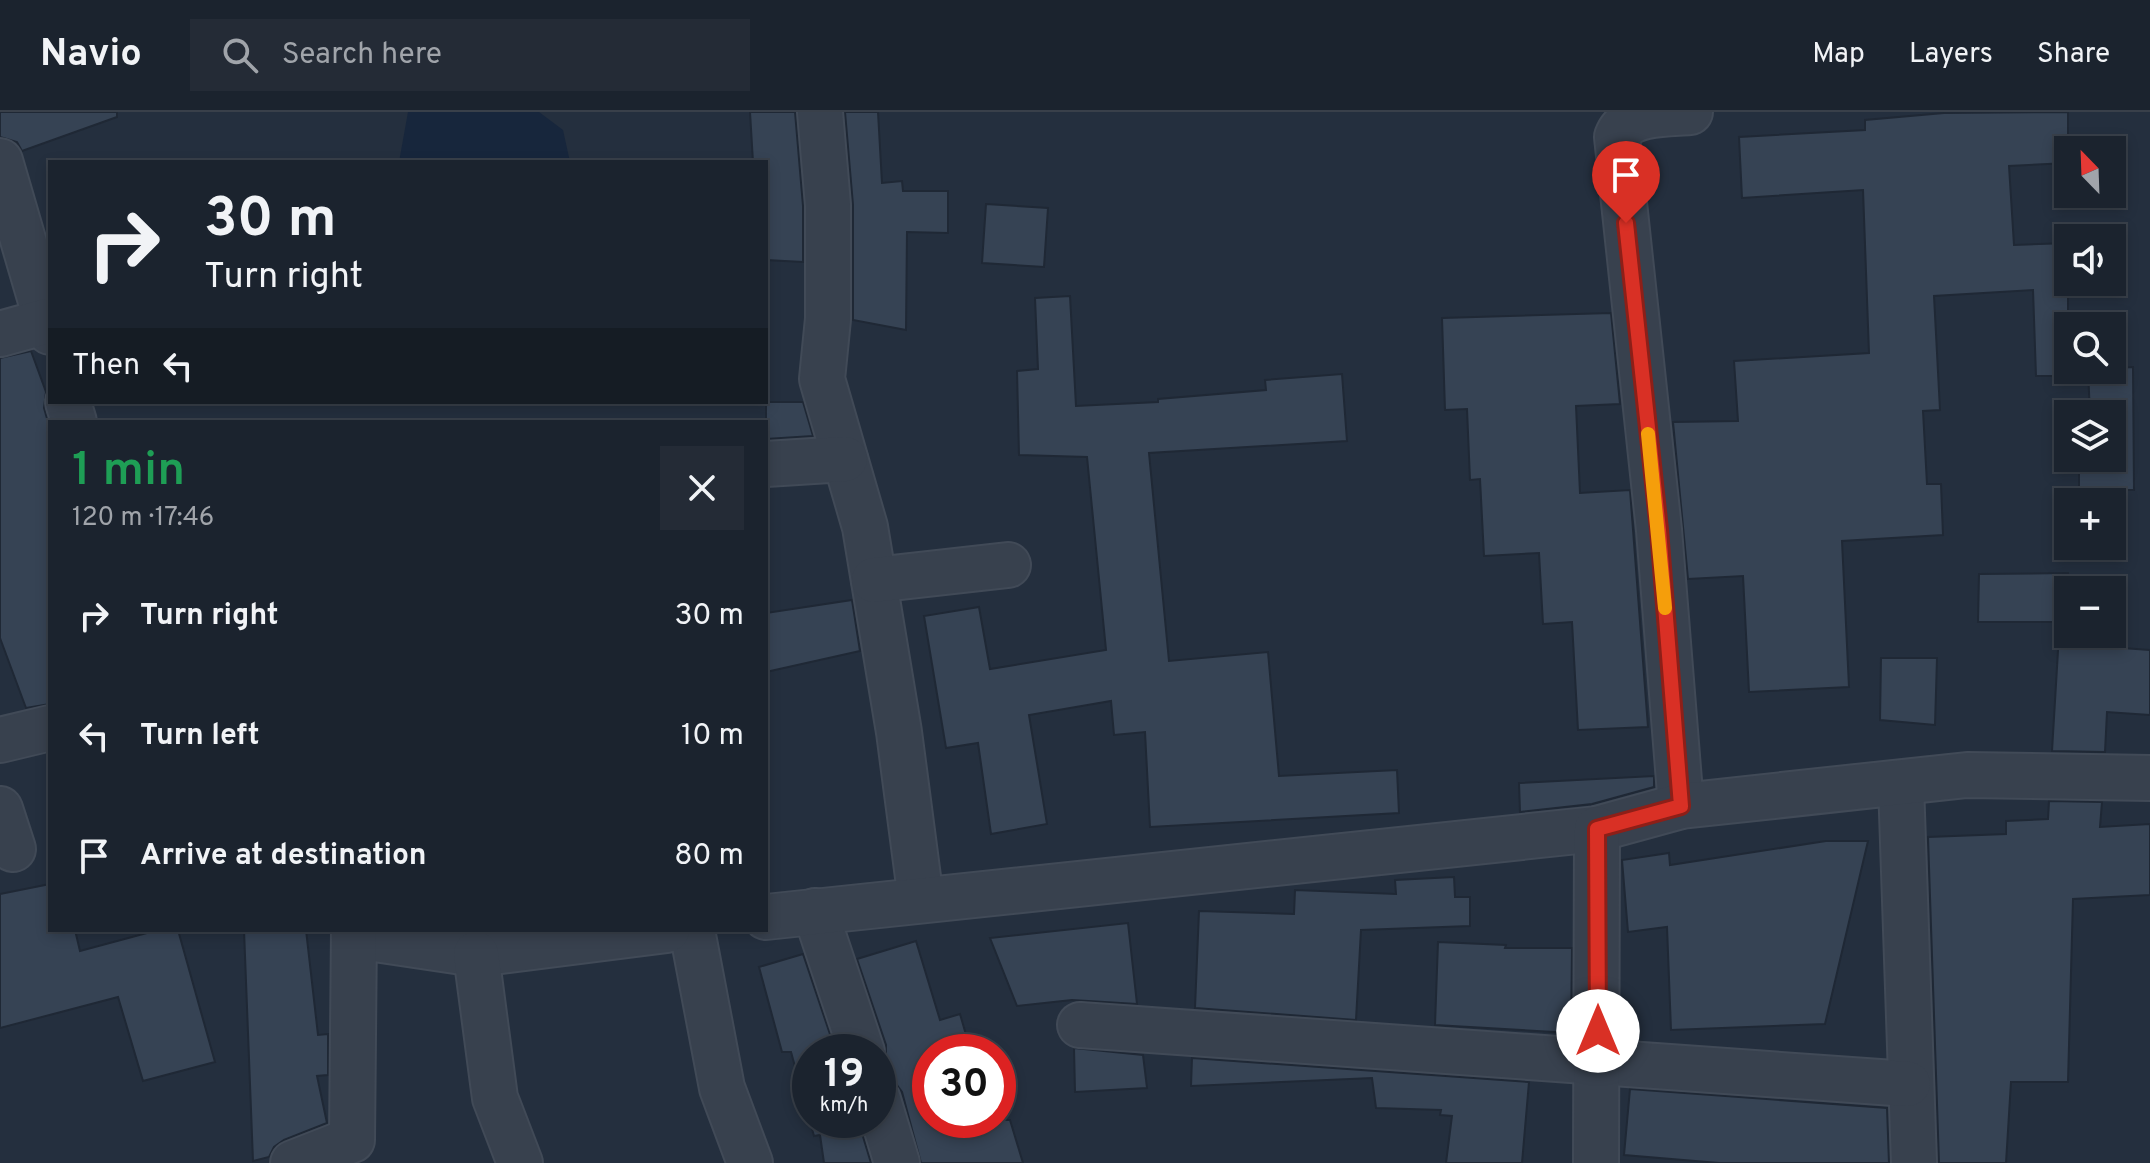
<!DOCTYPE html>
<meta charset="utf-8">
<style>
body{margin:0;font-family:Overpass,sans-serif;background:#242b36;color:#f1f3f6;height:100vh;display:flex;flex-direction:column;font-size:30px;white-space:nowrap}
*{box-sizing:border-box;margin:0}
p{font-size:26px;color:#a0a4aa}
.icon{flex:none;width:44px;height:44px;fill:none;stroke:currentColor;stroke-width:2;stroke-linecap:round;stroke-linejoin:round}
.map{position:relative;flex:1;overflow:hidden}
.side{position:absolute;left:48px;top:308px;width:720px;height:512px;display:flex;flex-direction:column;background:#1b232e;border-radius:0px;box-shadow:0 4px 12px #0003,0 0 0 2px #39404a}
.side>*{flex:none}
.guide{position:absolute;left:48px;top:48px;width:720px;height:244px;border-radius:0px;box-shadow:0 4px 12px #0003,0 0 0 2px #39404a;background:#1b232e;color:#f1f3f6;overflow:hidden}
.needle{width:52px;rotate:337deg}
.fabs{position:absolute;left:2054px;top:24px;display:grid;gap:16px}
.fabs a{display:grid;place-items:center;width:72px;height:72px;border-radius:0px;background:#1b232e;box-shadow:0 4px 12px #0003,0 0 0 2px #39404a;font-size:40px}
.speed{position:absolute;left:792px;top:922px;display:flex;gap:16px;font-size:40px;font-weight:700;text-align:center}
.speed>*{display:grid;place-content:center;width:104px;height:104px;border-radius:50%;background:#1b232e;box-shadow:0 4px 12px #0003,0 0 0 2px #39404a;line-height:1}
.speed small{font-size:20px;font-weight:400}
.speed .limit{border:12px solid #d22;background:#fff;color:#111}
.pin{position:absolute;display:grid;place-items:center;width:68px;height:68px;color:#fff;margin:-82px -34px;border-radius:50% 50% 50% 0;rotate:-45deg;box-shadow:0 0 8px #0007}
.pin .icon{rotate:45deg}
.me{position:absolute;width:88px;margin:-44px;rotate:0deg;stroke-linejoin:round;filter:drop-shadow(0 0 6px #0008)}
.turn{display:flex;align-items:center;gap:28px;height:168px;padding:0 24px;font-size:36px}
.turn .icon{width:104px;height:104px;stroke-width:2.5}
.turn b{display:block;font-size:56px;line-height:68px}
.then{display:flex;align-items:center;height:76px;padding:0 24px;background:#0003;gap:16px;font-size:30px}
.round{display:grid;place-items:center;flex:none;width:84px;height:84px;border-radius:0px;background:#242b36}
.head{display:flex;align-items:center;justify-content:space-between;height:136px;padding:0 24px}
h1{font-size:48px;font-weight:600;line-height:60px;color:#1e9e55}
ul{padding:0;list-style:none}
li{display:flex;align-items:center;gap:24px;height:120px;padding:0 24px}
li div{flex:1}
li b{display:block;font-size:30px}
li em{font-style:normal}
header{display:flex;align-items:center;gap:48px;box-sizing:border-box;height:112px;padding:0 40px;background:#1b232e;border-bottom:2px solid #39404a}
header strong{font-size:38px}
nav{display:flex;gap:44px;margin-inline-start:auto;font-size:28px}
.search{width:560px;height:72px;background:#242b36;display:flex;align-items:center;gap:20px;box-sizing:border-box;padding:0 28px;border-radius:0px;color:#a0a4aa;font-size:30px}
.map>svg:first-child{display:block}
.water{fill:#17263c}
.building{fill:#364354;stroke:#1f2835;stroke-width:2}
.lines{fill:none;stroke-linecap:round;stroke-linejoin:round}
.street-casing{stroke:#414a57;stroke-width:48}
.street{stroke:#38414e;stroke-width:44}
.route-casing{stroke:#8d1f18;stroke-width:20}
.route{stroke:#d93025;stroke-width:14}
.slow{stroke:#f59e0b;stroke-width:14}
</style>
<header>
<strong>Navio</strong>
<div class="search"><svg class="icon" aria-label="search" viewBox="0 0 24 24"><circle cx="10" cy="10" r="6"/><path d="M15 15l6 6"/></svg>Search here</div>
<nav><a>Map</a><a>Layers</a><a>Share</a></nav>
</header>
<div class="map">
<svg width="2150" height="1051" viewBox="0 0 2150 1051">
<rect width="100%" height="100%" fill="#242f3e"/>
<!-- water -->
<path class="water" d="M 408,0 L 539,0 L 563,18 L 570,50 L 399,50 Z"/>
<!-- building -->
<g class="building">
<path d="M 0,0 L 117,0 L 117,5 L 22,39 L 17,30 L 0,25 Z"/>
<path d="M 750,0 L 795,0 L 803,94 L 803,150 L 766,148 L 766,50 L 753,50 Z"/>
<path d="M 845,0 L 878,0 L 882,71 L 902,69 L 903,79 L 948,79 L 948,121 L 907,120 L 906,218 L 853,208 L 853,93 Z"/>
<path d="M 2068,0 L 2068,51 L 2009,54 L 2014,133 L 2068,131 L 2068,264 L 2036,264 L 2033,178 L 1934,184 L 1940,298 L 1923,299 L 1927,372 L 1941,372 L 1943,423 L 1842,429 L 1849,575 L 1749,580 L 1743,464 L 1688,467 L 1673,310 L 1738,309 L 1734,249 L 1869,241 L 1863,78 L 1742,86 L 1739,25 L 1865,18 L 1865,8 L 1944,1 Z"/>
<path d="M 986,92 L 1048,96 L 1044,155 L 982,151 Z"/>
<path d="M 1070,184 L 1076,294 L 1158,290 L 1158,287 L 1266,278 L 1265,268 L 1342,262 L 1347,329 L 1149,341 L 1169,549 L 1268,540 L 1279,664 L 1397,658 L 1399,701 L 1150,715 L 1145,620 L 1114,623 L 1111,589 L 1029,603 L 1047,712 L 991,722 L 978,631 L 946,636 L 924,504 L 979,495 L 990,557 L 1106,538 L 1087,345 L 1019,343 L 1017,259 L 1038,257 L 1035,186 Z"/>
<path d="M 1611,201 L 1620,292 L 1576,294 L 1580,381 L 1630,378 L 1648,615 L 1578,618 L 1572,510 L 1543,512 L 1539,441 L 1484,444 L 1480,367 L 1470,368 L 1467,297 L 1445,298 L 1442,206 Z"/>
<path d="M 31,239 L 46,280 L 44,296 L 50,317 L 50,592 L 26,596 L 0,526 L 0,246 Z"/>
<path d="M 2133,255 L 2134,378 L 2125,378 L 2126,444 L 2079,444 L 2079,434 L 2112,434 L 2112,390 L 2079,390 L 2079,346 L 2112,346 L 2112,302 L 2090,302 L 2088,258 Z"/>
<path d="M 766,290 L 803,290 L 813,324 L 766,327 Z"/>
<path d="M 2068,461 L 2068,510 L 1978,510 L 1979,462 Z"/>
<path d="M 852,488 L 860,539 L 766,560 L 766,501 Z"/>
<path d="M 2059,522 L 2108,522 L 2109,535 L 2150,538 L 2150,603 L 2107,600 L 2105,640 L 2052,639 Z"/>
<path d="M 1881,546 L 1937,546 L 1935,613 L 1880,608 Z"/>
<path d="M 1654,664 L 1654,675 L 1592,692 L 1520,700 L 1519,671 Z"/>
<path d="M 2049,689 L 2102,690 L 2100,715 L 2150,712 L 2150,783 L 2073,787 L 2068,970 L 2011,970 L 2006,1051 L 1939,1051 L 1928,725 L 2006,722 L 2006,709 L 2048,707 Z"/>
<path d="M 1826,729 L 1868,729 L 1825,912 L 1671,918 L 1667,815 L 1628,820 L 1622,748 L 1669,741 L 1670,753 Z"/>
<path d="M 1454,765 L 1455,785 L 1470,785 L 1470,814 L 1361,818 L 1356,908 L 1195,896 L 1199,799 L 1294,802 L 1295,778 L 1396,782 L 1395,768 Z"/>
<path d="M 50,772 L 50,818 L 75,818 L 80,839 L 158,818 L 178,818 L 215,950 L 143,969 L 118,885 L 0,916 L 0,782 Z"/>
<path d="M 1128,811 L 1137,892 L 1072,888 L 1017,894 L 990,826 Z"/>
<path d="M 244,818 L 306,818 L 318,923 L 328,922 L 328,963 L 317,964 L 327,1011 L 284,1028 L 274,1035 L 269,1045 L 253,1049 Z"/>
<path d="M 916,829 L 940,908 L 960,902 L 971,940 L 930,940 L 930,1008 L 1010,1008 L 1023,1051 L 921,1051 L 902,980 L 894,969 L 878,964 L 886,946 L 886,933 L 857,847 Z"/>
<path d="M 1438,830 L 1506,833 L 1505,836 L 1572,836 L 1571,921 L 1435,913 Z"/>
<path d="M 803,842 L 836,940 L 810,940 L 810,1008 L 858,1008 L 871,1051 L 824,1051 L 820,1023 L 814,1024 L 791,940 L 782,940 L 759,855 Z"/>
<path d="M 1074,936 L 1143,943 L 1147,976 L 1075,980 Z"/>
<path d="M 1192,946 L 1529,970 L 1522,1051 L 1446,1051 L 1452,1004 L 1440,1003 L 1441,998 L 1376,996 L 1372,966 L 1191,974 Z"/>
<path d="M 1630,977 L 1887,996 L 1889,1051 L 1719,1051 L 1624,1043 Z"/>
</g>
<g class="lines">
<!-- street casing -->
<g class="street-casing">
<g id="street">
<path d="M 820,0 L 828,93 L 828,207 L 822,267 L 865,415 L 899,620 L 921,788"/>
<path d="M 0,49 L 50,220"/>
<path d="M 0,222 L 47,209"/>
<path d="M 68,290 L 74,310"/>
<path d="M 766,352 L 845,347"/>
<path d="M 874,468 L 1008,453"/>
<path d="M 0,628 L 50,616"/>
<path d="M 1901,672 L 1914,1051"/>
<path d="M 1681,694 L 1659,418 L 1617,25 C 1626,0 1663,2 1690,0"/>
<path d="M 0,697 L 13,737"/>
<path d="M 815,799 L 862,940"/>
<path d="M 766,805 L 1597,717 L 1681,694 L 1967,663 L 2150,666"/>
<path d="M 692,818 L 722,976 L 750,1051"/>
<path d="M 355,824 L 476,842 L 667,818"/>
<path d="M 476,842 L 495,986 L 520,1051"/>
<path d="M 1080,913 L 1908,972"/>
<path d="M 878,988 L 897,1051"/>
<path d="M 293,1051 L 352,1028 L 354,818"/>
<path d="M 1596,1051 L 1597,717"/>
</g>
</g>
<!-- street -->
<use href="#street" class="street"/>
</g>
<g class="lines">
<!-- route casing -->
<g class="route-casing">
<path id="route" d="M 1598,919 L 1597,717 L 1681,694 L 1659,418 L 1626,111"/>
</g>
<!-- route -->
<use href="#route" class="route"/>
<!-- slow -->
<path class="slow" d="M 1648,322 L 1665,496"/>
</g>
</svg>
<div class="fabs">
<a><svg class="needle" viewBox="-14 -14 28 28"><path d="M0-13l5 13h-10z" fill="#e53935"/><path d="M0 13l5-13h-10z" fill="#a0a4aa"/></svg></a>
<a><svg class="icon" aria-label="sound" viewBox="0 0 24 24"><path d="M4 9h4l5-4v14l-5-4H4zM17 9q2 3 0 6"/></svg></a>
<a><svg class="icon" aria-label="search" viewBox="0 0 24 24"><circle cx="10" cy="10" r="6"/><path d="M15 15l6 6"/></svg></a>
<a><svg class="icon" aria-label="layers" viewBox="0 0 24 24"><path d="M12 4l9 5-9 5-9-5zM3 14l9 5 9-5"/></svg></a>
<a>+</a>
<a>−</a>
</div>
<div class="speed"><div>19<small>km/h</small></div><div class="limit">30</div></div>
<div class="pin" style="left:1626px;top:111px;background:#d93025"><svg class="icon" aria-label="arrive" viewBox="0 0 24 24"><path d="M6 21V4h12l-3 4 3 4H6"/></svg></div>
<svg class="me" style="left:1598px;top:919px" viewBox="-20 -20 40 40"><circle r="19" fill="#fff"/><path d="M0-13L10 11 0 6-10 11z" fill="#d93025"/></svg>
<div class="guide">
<div class="turn"><svg class="icon" aria-label="right" viewBox="0 0 24 24"><path d="M7 20v-9h11M14 6l5 5-5 5"/></svg><div><b>30 m</b>Turn right</div></div>
<div class="then">Then<svg class="icon" aria-label="left" viewBox="0 0 24 24"><path d="M17 20v-9H6M10 6l-5 5 5 5"/></svg></div>
</div>
<section class="side">
<div class="head"><div><h1>1 min</h1><p>120 m · 17:46</p></div><a class="round"><svg class="icon" aria-label="close" viewBox="0 0 24 24"><path d="M6 6l12 12M18 6L6 18"/></svg></a></div>
<ul>
<li><svg class="icon" aria-label="right" viewBox="0 0 24 24"><path d="M7 20v-9h11M14 6l5 5-5 5"/></svg><div><b>Turn right</b></div><em>30 m</em></li>
<li><svg class="icon" aria-label="left" viewBox="0 0 24 24"><path d="M17 20v-9H6M10 6l-5 5 5 5"/></svg><div><b>Turn left</b></div><em>10 m</em></li>
<li><svg class="icon" aria-label="arrive" viewBox="0 0 24 24"><path d="M6 21V4h12l-3 4 3 4H6"/></svg><div><b>Arrive at destination</b></div><em>80 m</em></li>
</ul>
</section>
</div>
